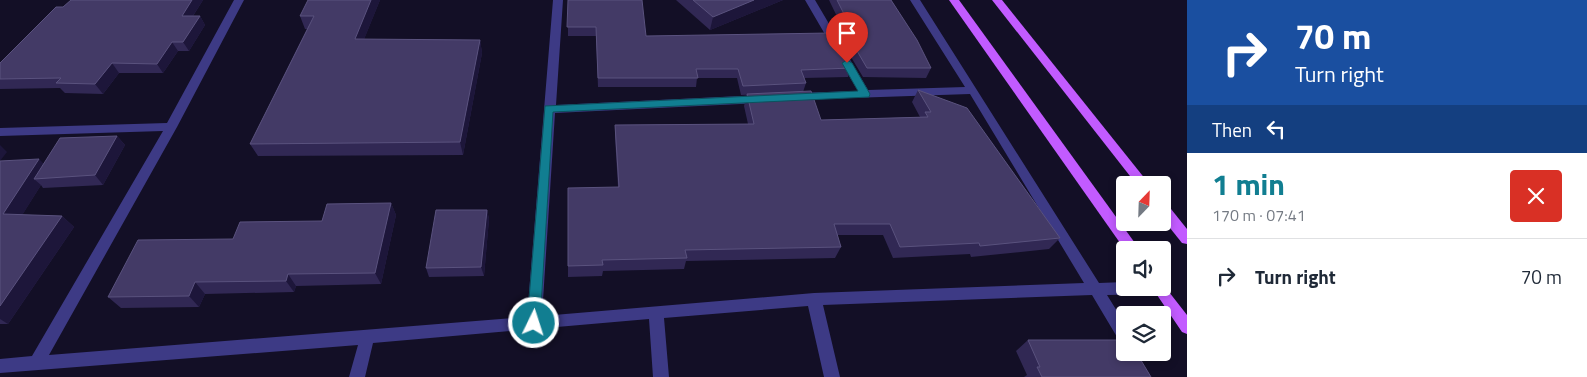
<!DOCTYPE html>
<meta charset="utf-8">
<style>
body{margin:0;font-family:"Titillium Web",sans-serif;background:#f6f6f7;color:#1f2937;height:100vh;display:flex;flex-direction:column;font-size:19px;white-space:nowrap}
*{box-sizing:border-box;margin:0}
p{font-size:16px;color:#747a83}
.icon{flex:none;width:28px;height:28px;fill:none;stroke:currentColor;stroke-width:2;stroke-linecap:round;stroke-linejoin:round}
.map{position:relative;flex:1;overflow:hidden}
.side{display:flex;flex-direction:column;background:#fff;width:400px}
.side>*{flex:none}
.hud{background:#1a4fa0;color:#fff;overflow:hidden}
.needle{width:32px;rotate:23deg}
.buttons{position:absolute;left:1116px;top:176px;display:grid;gap:10px}
.buttons a{display:grid;place-items:center;width:55px;height:55px;border-radius:5px;background:#fff;box-shadow:0 2px 8px #0003;font-size:25px}
.pin{position:absolute;display:grid;place-items:center;width:42px;height:42px;color:#fff;margin:-51px -21px;border-radius:50% 50% 50% 0;rotate:-45deg;box-shadow:0 0 5px #0007}
.pin .icon{rotate:45deg}
.me{position:absolute;width:55px;margin:-28px;rotate:4deg;stroke-linejoin:round;filter:drop-shadow(0 0 4px #0008)}
.turn{display:flex;align-items:center;gap:18px;height:105px;padding:0 25px;font-size:22px}
.turn .icon{width:65px;height:65px;stroke-width:2.5}
.turn b{display:block;font-size:35px;line-height:42px}
.then{display:flex;align-items:center;height:48px;padding:0 25px;background:#0003;gap:10px;font-size:19px}
.round{display:grid;place-items:center;flex:none;width:52px;height:52px;border-radius:5px;background:#f6f6f7}
.headline{display:flex;align-items:center;justify-content:space-between;height:85px;padding:0 25px}
h1{font-size:30px;font-weight:700;line-height:38px;color:#117e91}
ul{padding:0;list-style:none}
li{display:flex;align-items:center;gap:15px;height:75px;padding:0 25px;border-top:1px solid #e0e1e3}
li div{flex:1}
li b{display:block;font-size:19px}
li em{font-style:normal}
main{display:flex;flex:1;min-height:0}
.map>svg:first-child{display:block}
.lines{fill:none;stroke-linecap:round;stroke-linejoin:round}
.minor{fill:#3d3a85;fill-rule:evenodd}
.primary{fill:#c25bff;fill-rule:evenodd}
.wall{fill:#312854}
.shaded-wall{fill:#1d163a}
.building{fill:#433a66;stroke:#5a527e}
.route{fill:#117e91;stroke:#0b525e}
</style>
<main>
<div class="map">
<svg width="1187" height="377" viewBox="0 0 1187 377">
<rect width="100%" height="100%" fill="#130f26"/>
<g class="lines">
<!-- minor -->
<path class="minor" d="M 234,0 L 244,0 L 177,127 L 49,355 L 527,317 L 553,0 L 563,0 L 556,105 L 761,95 L 767,99 L 761,103 L 555,113 L 542,316 L 814,293 L 1084,283 L 970,94 L 792,100 L 790,97 L 792,94 L 796,93 L 858,91 L 805,0 L 815,0 L 868,90 L 965,87 L 910,0 L 920,0 L 1099,283 L 1125,282 L 1125,288 L 1162,288 L 1162,283 L 1167,288 L 1165,292 L 1160,294 L 1107,295 L 1125,324 L 1125,344 L 1120,342 L 1092,295 L 823,305 L 840,377 L 824,377 L 808,306 L 664,318 L 669,377 L 653,377 L 649,319 L 373,343 L 365,377 L 349,377 L 358,345 L 0,373 L 0,359 L 32,356 L 163,131 L 0,136 L 0,128 L 167,123 Z"/>
<!-- primary -->
<g class="primary">
<path d="M 949,0 L 959,0 L 1140,250 L 1125,250 Z"/>
<path d="M 992,0 L 1002,0 L 1150,185 L 1137,185 Z"/>
<path d="M 1162,203 L 1167,204 L 1187,229 L 1187,244 L 1182,243 L 1162,218 Z"/>
<path d="M 1162,283 L 1187,315 L 1187,334 L 1182,332 L 1155,292 L 1153,288 L 1162,288 Z"/>
</g>
</g>
<!-- wall -->
<g class="wall">
<path d="M 203,0 L 193,16 L 200,16 L 205,25 L 189,51 L 178,51 L 163,73 L 119,73 L 103,94 L 65,93 L 60,88 L 0,89 L 0,63 L 63,7 Z"/>
<path d="M 380,0 L 364,39 L 480,40 L 482,53 L 463,155 L 258,156 L 250,144 L 307,29 L 305,29 L 300,16 Z"/>
<path d="M 568,0 L 646,36 L 851,68 L 848,77 L 804,78 L 806,83 L 803,92 L 741,95 L 737,78 L 697,78 L 696,87 L 598,87 L 596,36 L 568,36 Z"/>
<path d="M 676,0 L 783,0 L 710,30 Z"/>
<path d="M 829,0 L 891,0 L 931,68 L 926,78 L 863,77 L 842,42 L 845,33 Z"/>
<path d="M 918,90 L 1060,238 L 1049,249 L 971,257 L 970,254 L 893,258 L 883,235 L 837,235 L 841,247 L 835,258 L 686,261 L 684,269 L 603,271 L 602,276 L 568,277 L 568,266 L 618,187 L 615,137 L 615,125 L 748,124 L 744,106 L 747,94 L 821,120 L 920,117 L 912,102 Z"/>
<path d="M 117,136 L 125,145 L 103,185 L 43,188 L 41,185 L 22,215 L 62,216 L 74,227 L 8,324 L 0,324 L 0,161 L 43,164 Z"/>
<path d="M 391,203 L 396,215 L 381,284 L 296,286 L 294,292 L 205,294 L 199,307 L 121,308 L 108,297 L 233,239 L 322,221 Z"/>
<path d="M 487,210 L 489,219 L 484,276 L 429,277 L 426,268 Z"/>
<path d="M 1028,340 L 1151,377 L 1024,377 L 1027,375 L 1016,351 Z"/>
</g>
<!-- shaded-wall -->
<g class="shaded-wall">
<path d="M 192,0 L 203,0 L 187,25 L 182,16 Z"/>
<path d="M 371,0 L 380,0 L 359,52 L 355,39 Z"/>
<path d="M 754,0 L 783,0 L 710,30 L 713,17 Z"/>
<path d="M 200,16 L 205,25 L 189,51 L 183,42 Z"/>
<path d="M 480,40 L 482,53 L 463,155 L 460,142 Z"/>
<path d="M 172,42 L 178,51 L 163,73 L 157,64 Z"/>
<path d="M 112,63 L 119,73 L 103,94 L 95,84 Z"/>
<path d="M 117,136 L 125,145 L 103,185 L 95,175 Z"/>
<path d="M 0,145 L 7,152 L 0,161 Z"/>
<path d="M 39,159 L 50,170 L 34,179 L 41,185 L 16,225 L 3,214 Z"/>
<path d="M 391,203 L 396,215 L 381,284 L 375,273 Z"/>
<path d="M 487,210 L 489,219 L 484,276 L 481,267 Z"/>
<path d="M 62,216 L 74,227 L 8,324 L 0,319 L 0,306 Z"/>
<path d="M 288,274 L 296,286 L 294,292 L 286,281 Z"/>
<path d="M 195,282 L 205,294 L 199,307 L 189,296 Z"/>
</g>
<!-- building -->
<g class="building">
<path d="M 71,0 L 192,0 L 182,16 L 200,16 L 183,42 L 172,42 L 157,64 L 112,63 L 95,84 L 56,83 L 61,78 L 0,79 L 0,63 L 56,7 L 63,7 Z"/>
<path d="M 308,0 L 371,0 L 355,39 L 480,40 L 460,142 L 250,144 L 314,16 L 300,16 Z"/>
<path d="M 568,0 L 642,0 L 646,36 L 830,33 L 851,68 L 801,70 L 806,83 L 743,86 L 738,69 L 696,69 L 698,78 L 598,78 L 596,27 L 567,27 Z"/>
<path d="M 693,0 L 754,0 L 713,17 Z"/>
<path d="M 837,0 L 891,0 L 917,40 L 931,68 L 867,68 L 846,32 L 853,32 Z"/>
<path d="M 918,90 L 967,108 L 1060,238 L 980,246 L 979,243 L 900,247 L 890,224 L 834,224 L 841,247 L 685,250 L 687,258 L 602,260 L 603,265 L 568,266 L 568,188 L 619,187 L 615,125 L 754,124 L 747,94 L 811,91 L 821,120 L 928,117 L 925,112 L 931,112 Z"/>
<path d="M 117,136 L 95,175 L 34,179 L 60,138 Z"/>
<path d="M 39,159 L 3,214 L 62,216 L 0,306 L 0,161 Z"/>
<path d="M 391,203 L 375,273 L 288,274 L 286,281 L 195,282 L 189,296 L 108,297 L 138,240 L 233,239 L 240,222 L 322,221 L 327,204 Z"/>
<path d="M 436,210 L 487,210 L 481,267 L 426,268 Z"/>
<path d="M 1028,340 L 1125,340 L 1125,352 L 1136,352 L 1151,377 L 1042,377 L 1037,367 L 1040,367 Z"/>
</g>
<!-- route -->
<path class="route" d="M 847,60 L 852,63 L 870,94 L 869,97 L 553,112 L 540,323 L 538,328 L 534,329 L 529,328 L 527,323 L 545,106 L 858,91 L 842,63 Z"/>
</svg>
<div class="buttons">
<a><svg class="needle" viewBox="-14 -14 28 28"><path d="M0-13l5 13h-10z" fill="#e53935"/><path d="M0 13l5-13h-10z" fill="#747a83"/></svg></a>
<a><svg class="icon" aria-label="sound" viewBox="0 0 24 24"><path d="M4 9h4l5-4v14l-5-4H4zM17 9q2 3 0 6"/></svg></a>
<a><svg class="icon" aria-label="layers" viewBox="0 0 24 24"><path d="M12 4l9 5-9 5-9-5zM3 14l9 5 9-5"/></svg></a>
</div>
<div class="pin" style="left:847px;top:63px;background:#d93025"><svg class="icon" aria-label="arrive" viewBox="0 0 24 24"><path d="M6 21V4h12l-3 4 3 4H6"/></svg></div>
<svg class="me" style="left:534px;top:323px" viewBox="-20 -20 40 40"><circle r="17" fill="#117e91" stroke="#fff" stroke-width="3"/><path d="M0-11L8 9 0 5-8 9z" fill="#fff"/></svg>
</div>
<section class="side">
<div class="hud">
<div class="turn"><svg class="icon" aria-label="right" viewBox="0 0 24 24"><path d="M7 20v-9h11M14 6l5 5-5 5"/></svg><div><b>70 m</b>Turn right</div></div>
<div class="then">Then<svg class="icon" aria-label="left" viewBox="0 0 24 24"><path d="M17 20v-9H6M10 6l-5 5 5 5"/></svg></div>
</div>
<div class="headline"><div><h1>1 min</h1><p>170 m · 07:41</p></div><a class="round" style="background:#d93025;color:#fff"><svg class="icon" aria-label="close" viewBox="0 0 24 24"><path d="M6 6l12 12M18 6L6 18"/></svg></a></div>
<ul>
<li><svg class="icon" aria-label="right" viewBox="0 0 24 24"><path d="M7 20v-9h11M14 6l5 5-5 5"/></svg><div><b>Turn right</b></div><em>70 m</em></li>
</ul>
</section>
</main>
